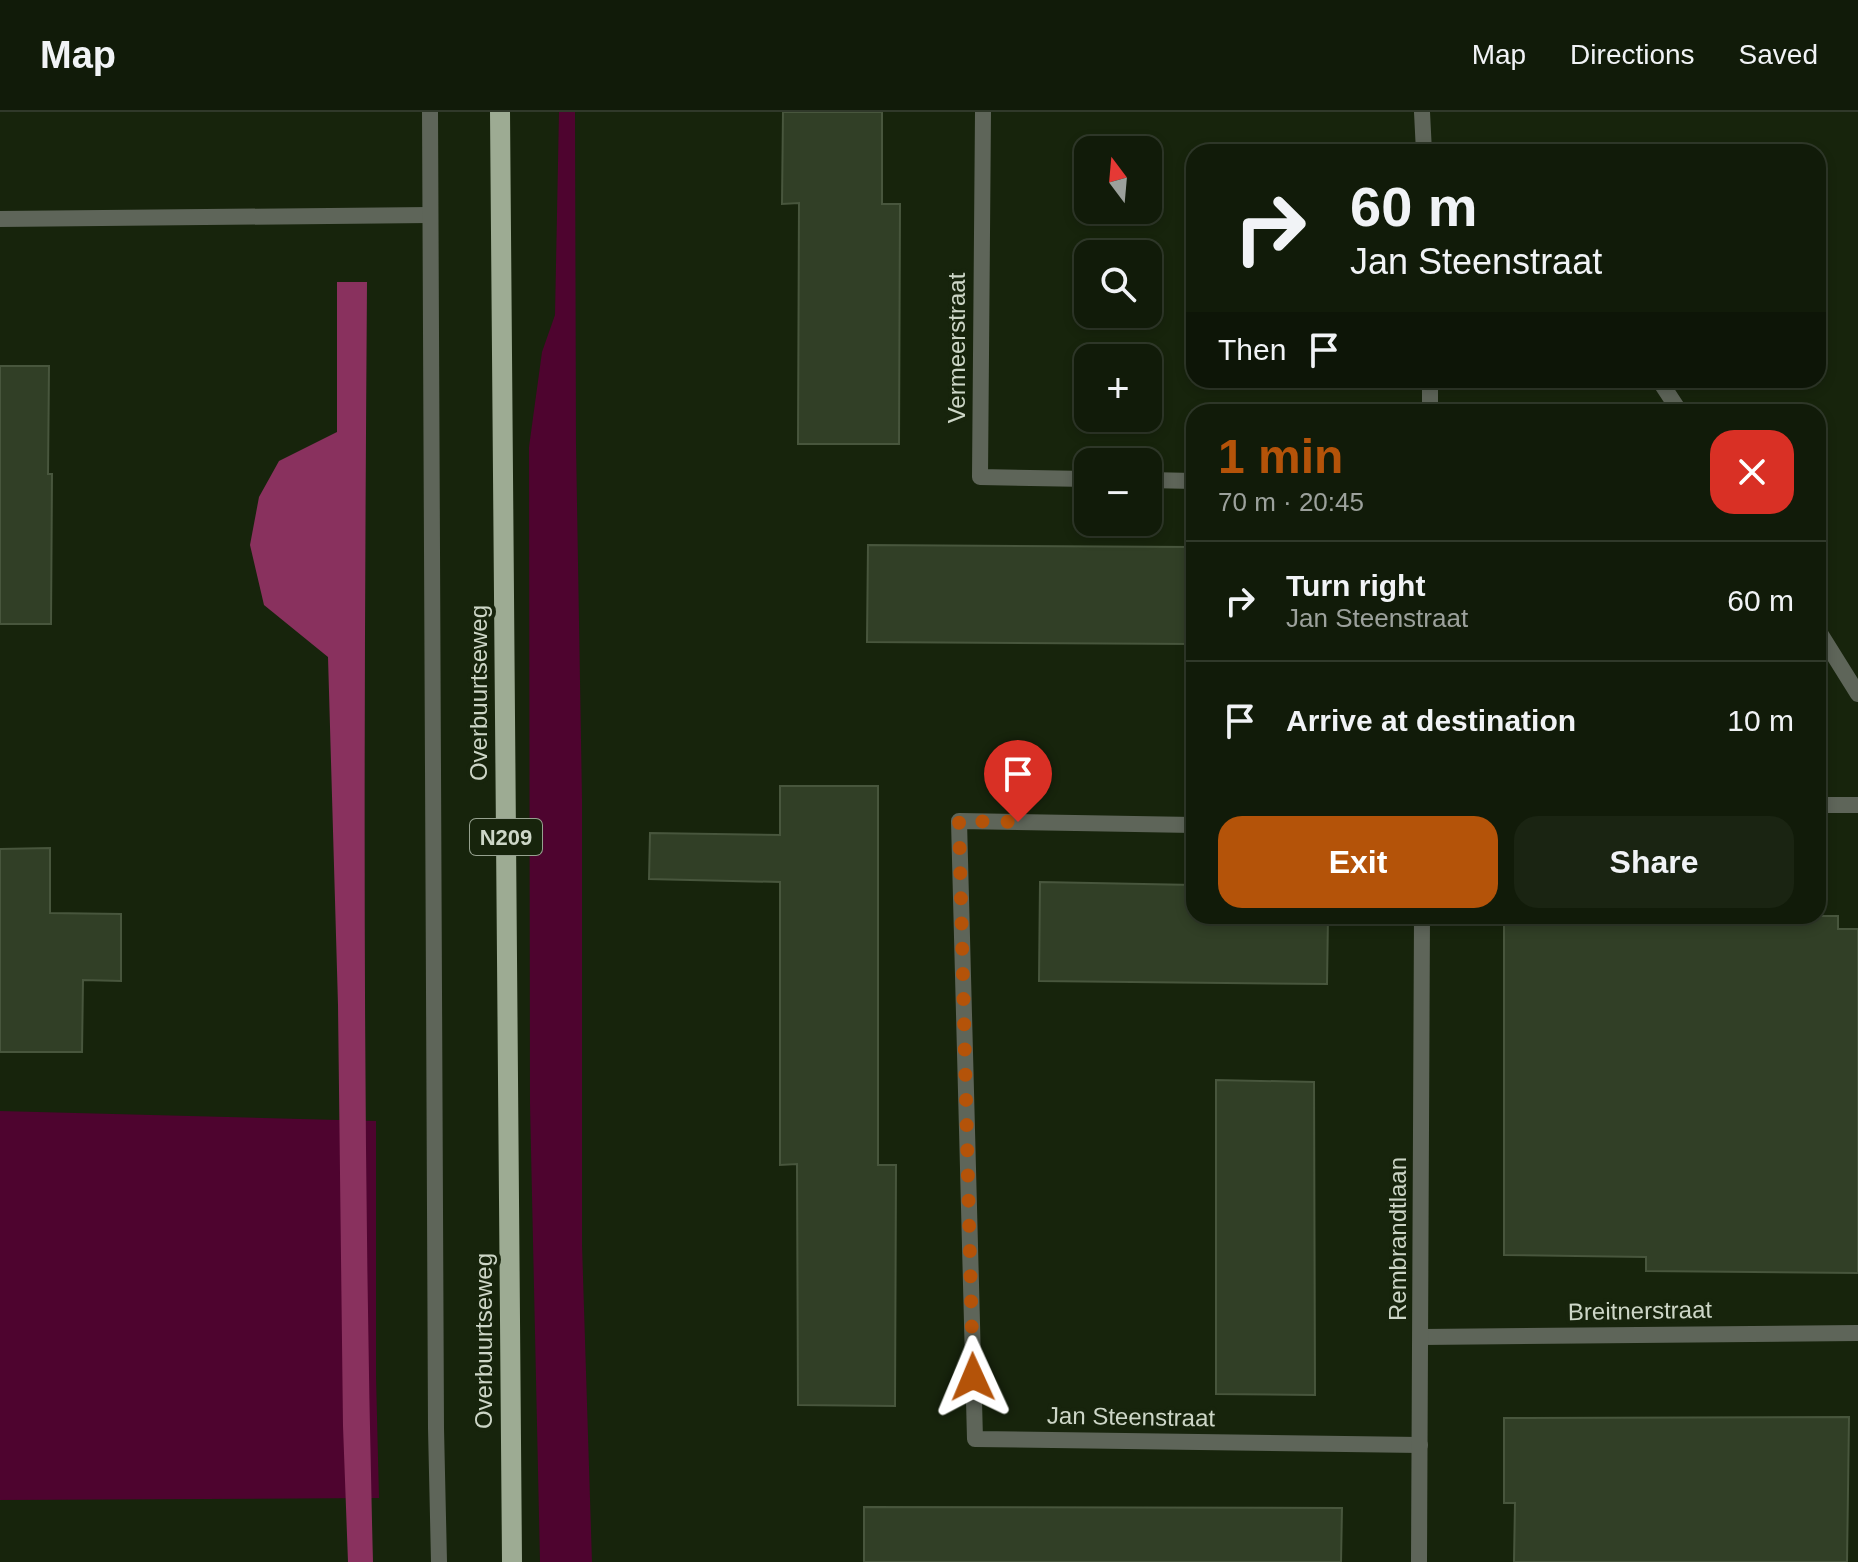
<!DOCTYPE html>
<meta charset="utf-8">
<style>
body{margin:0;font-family:Helvetica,sans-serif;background:#1a2412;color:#f1f3f6;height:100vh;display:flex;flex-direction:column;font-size:30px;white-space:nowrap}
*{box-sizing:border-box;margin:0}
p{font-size:26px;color:#9ca19c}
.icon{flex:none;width:44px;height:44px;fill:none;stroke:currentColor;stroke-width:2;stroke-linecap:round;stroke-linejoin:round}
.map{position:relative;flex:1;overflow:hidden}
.panel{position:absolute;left:1186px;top:292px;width:640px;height:520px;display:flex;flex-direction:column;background:#111b09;border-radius:24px;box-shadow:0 4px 12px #0003,0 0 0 2px #30392a}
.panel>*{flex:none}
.hud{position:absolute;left:1186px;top:32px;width:640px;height:244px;border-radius:24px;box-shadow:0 4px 12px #0003,0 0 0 2px #30392a;background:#111b09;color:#f1f3f6;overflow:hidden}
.needle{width:52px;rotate:344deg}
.fabs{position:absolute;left:1074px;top:24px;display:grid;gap:16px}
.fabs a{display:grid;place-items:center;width:88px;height:88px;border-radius:16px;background:#111b09;box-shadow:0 4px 12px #0003,0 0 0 2px #30392a;font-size:40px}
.pin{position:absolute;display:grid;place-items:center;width:68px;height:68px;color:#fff;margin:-82px -34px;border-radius:50% 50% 50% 0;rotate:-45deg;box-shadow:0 0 8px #0007}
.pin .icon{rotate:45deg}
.me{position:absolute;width:88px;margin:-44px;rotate:359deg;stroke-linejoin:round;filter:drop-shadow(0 0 6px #0008)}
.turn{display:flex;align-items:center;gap:28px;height:168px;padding:0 32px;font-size:36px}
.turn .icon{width:104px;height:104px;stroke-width:2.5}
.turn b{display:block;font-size:56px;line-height:68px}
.then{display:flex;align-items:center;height:76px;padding:0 32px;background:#0003;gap:16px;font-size:30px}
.round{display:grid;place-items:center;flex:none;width:84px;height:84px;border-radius:24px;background:#1a2412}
.headline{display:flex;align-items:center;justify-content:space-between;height:136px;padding:0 32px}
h1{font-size:48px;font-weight:600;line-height:60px;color:#b45309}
.button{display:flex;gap:16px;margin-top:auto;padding:16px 32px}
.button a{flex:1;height:92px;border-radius:24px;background:#b45309;color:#fff;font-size:32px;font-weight:600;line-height:92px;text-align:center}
.button a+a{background:#1a2412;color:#f1f3f6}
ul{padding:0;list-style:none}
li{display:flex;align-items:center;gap:24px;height:120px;padding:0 32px;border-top:2px solid #30392a}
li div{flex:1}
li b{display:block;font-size:30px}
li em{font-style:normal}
header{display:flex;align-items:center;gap:48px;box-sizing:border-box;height:112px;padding:0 40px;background:#111b09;border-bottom:2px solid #30392a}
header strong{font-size:38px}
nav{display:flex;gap:44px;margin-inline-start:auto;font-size:28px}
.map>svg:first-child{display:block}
.green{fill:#4e042f}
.water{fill:#89315e}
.building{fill:#313f26;stroke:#48563d;stroke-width:2}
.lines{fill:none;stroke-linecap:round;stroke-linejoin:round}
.lane{stroke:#5e6559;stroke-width:16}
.street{stroke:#5e6559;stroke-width:16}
.primary{stroke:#9dab93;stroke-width:20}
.route{stroke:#b45309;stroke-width:14;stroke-dasharray:0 25.2}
.labels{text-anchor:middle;stroke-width:8;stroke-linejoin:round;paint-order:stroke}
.shield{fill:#17240c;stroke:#96a18f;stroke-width:2}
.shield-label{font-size:22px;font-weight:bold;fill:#cdd6c7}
.street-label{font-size:24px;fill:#cdd6c7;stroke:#17240c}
</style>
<header>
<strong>Map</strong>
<nav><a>Map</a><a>Directions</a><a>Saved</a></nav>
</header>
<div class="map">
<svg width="1858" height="1450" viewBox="0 0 1858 1450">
<rect width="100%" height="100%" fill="#17240c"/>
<!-- green -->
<g class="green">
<path d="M 559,0 L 575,0 L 576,332 L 582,687 L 582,1133 L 592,1450 L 540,1450 L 530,992 L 529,335 L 542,240 L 555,203 Z"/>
<path d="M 0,999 L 376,1009 L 376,1264 L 379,1386 L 0,1388 Z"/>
</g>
<!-- water -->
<path class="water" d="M 337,170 L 367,170 C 364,597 362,1023 373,1450 L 348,1450 L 343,1314 L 338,893 L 328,545 L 264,493 L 250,433 L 259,385 L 279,349 L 337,320 Z"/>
<!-- building -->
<g class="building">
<path d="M 783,0 L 882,0 L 882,92 L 900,92 L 899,332 L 798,332 L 799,91 L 782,92 Z"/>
<path d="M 0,254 L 49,254 L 48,362 L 52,362 L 51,512 L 0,512 Z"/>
<path d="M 868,433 L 1194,435 L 1194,532 L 867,530 Z"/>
<path d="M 780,674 L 878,674 L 878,1053 L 896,1053 L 895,1294 L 798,1293 L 797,1052 L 780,1053 L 780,770 L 649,767 L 650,721 L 780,723 Z"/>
<path d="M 50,736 L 50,801 L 121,802 L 121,869 L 83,868 L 82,940 L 0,940 L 0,737 Z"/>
<path d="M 1040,770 L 1194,773 L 1194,804 L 1328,804 L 1327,872 L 1039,869 Z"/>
<path d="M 1504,804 L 1838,804 L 1838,817 L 1858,817 L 1858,1161 L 1646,1159 L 1646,1145 L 1504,1143 Z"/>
<path d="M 1216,968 L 1314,970 L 1315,1283 L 1216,1282 Z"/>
<path d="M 1849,1305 L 1847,1450 L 1514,1450 L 1515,1391 L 1504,1391 L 1504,1306 Z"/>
<path d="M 864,1395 L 1342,1396 L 1341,1450 L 864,1450 Z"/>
</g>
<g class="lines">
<!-- lane -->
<g class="lane">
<path d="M 0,107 L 430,103"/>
<path d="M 1818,693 L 1858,693"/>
</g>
<!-- street -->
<g class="street">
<path d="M 430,0 L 436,1316 L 439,1450"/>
<path d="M 983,0 L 980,365 L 1088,367"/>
<path d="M 1422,0 L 1424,40"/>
<path d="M 1659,268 L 1680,300"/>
<path d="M 1430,300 L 1430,268"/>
<path d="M 1148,368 L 1194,369"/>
<path d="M 1818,518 L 1858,582"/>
<path d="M 1194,713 L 959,709 L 975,1327 L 1420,1333"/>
<path d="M 1422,1225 L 1858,1221"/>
<path d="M 1419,1450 L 1422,804"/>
</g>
<!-- primary -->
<path class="primary" d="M 500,0 L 512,1450"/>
</g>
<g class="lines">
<!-- route -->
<path class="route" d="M 973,1265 L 959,709 L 1018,710"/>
</g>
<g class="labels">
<!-- shield labels -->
<rect class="shield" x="470" y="707" width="72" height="36" rx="6"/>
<g class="shield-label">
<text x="506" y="733">N209</text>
</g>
<!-- street labels -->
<g class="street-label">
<text transform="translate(957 236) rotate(-90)" y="8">Vermeerstraat</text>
<text transform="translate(479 581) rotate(-90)" y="8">Overbuurtseweg</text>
<text transform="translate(1398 1127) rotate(-90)" y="8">Rembrandtlaan</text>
<text transform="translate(1640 1199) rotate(-1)" y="8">Breitnerstraat</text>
<text transform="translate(484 1229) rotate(-90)" y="8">Overbuurtseweg</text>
<text transform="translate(1131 1305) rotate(1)" y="8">Jan Steenstraat</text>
</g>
</g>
</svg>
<div class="fabs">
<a><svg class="needle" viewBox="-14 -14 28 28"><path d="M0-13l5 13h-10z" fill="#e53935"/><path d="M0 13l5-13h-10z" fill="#9ca19c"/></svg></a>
<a><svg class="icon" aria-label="search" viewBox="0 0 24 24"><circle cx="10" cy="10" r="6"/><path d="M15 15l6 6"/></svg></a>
<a>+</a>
<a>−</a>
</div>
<div class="pin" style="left:1018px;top:710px;background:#d93025"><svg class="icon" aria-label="arrive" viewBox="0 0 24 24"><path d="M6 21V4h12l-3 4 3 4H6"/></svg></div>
<svg class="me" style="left:973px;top:1265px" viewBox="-20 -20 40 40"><path d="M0-17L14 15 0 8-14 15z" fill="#b45309" stroke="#fff" stroke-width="4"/></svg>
<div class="hud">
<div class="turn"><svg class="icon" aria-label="right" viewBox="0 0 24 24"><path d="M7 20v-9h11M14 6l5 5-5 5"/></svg><div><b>60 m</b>Jan Steenstraat</div></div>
<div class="then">Then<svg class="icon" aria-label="arrive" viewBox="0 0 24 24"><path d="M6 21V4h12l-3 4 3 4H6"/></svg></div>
</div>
<section class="panel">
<div class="headline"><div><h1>1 min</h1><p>70 m · 20:45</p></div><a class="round" style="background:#d93025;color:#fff"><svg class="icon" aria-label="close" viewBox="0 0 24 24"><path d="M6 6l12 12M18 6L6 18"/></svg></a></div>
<ul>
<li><svg class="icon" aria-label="right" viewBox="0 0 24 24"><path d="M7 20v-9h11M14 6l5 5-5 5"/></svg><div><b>Turn right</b><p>Jan Steenstraat</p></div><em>60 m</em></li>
<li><svg class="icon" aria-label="arrive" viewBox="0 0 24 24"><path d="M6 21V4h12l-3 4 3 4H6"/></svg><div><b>Arrive at destination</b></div><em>10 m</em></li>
</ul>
<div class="button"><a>Exit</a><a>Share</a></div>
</section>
</div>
